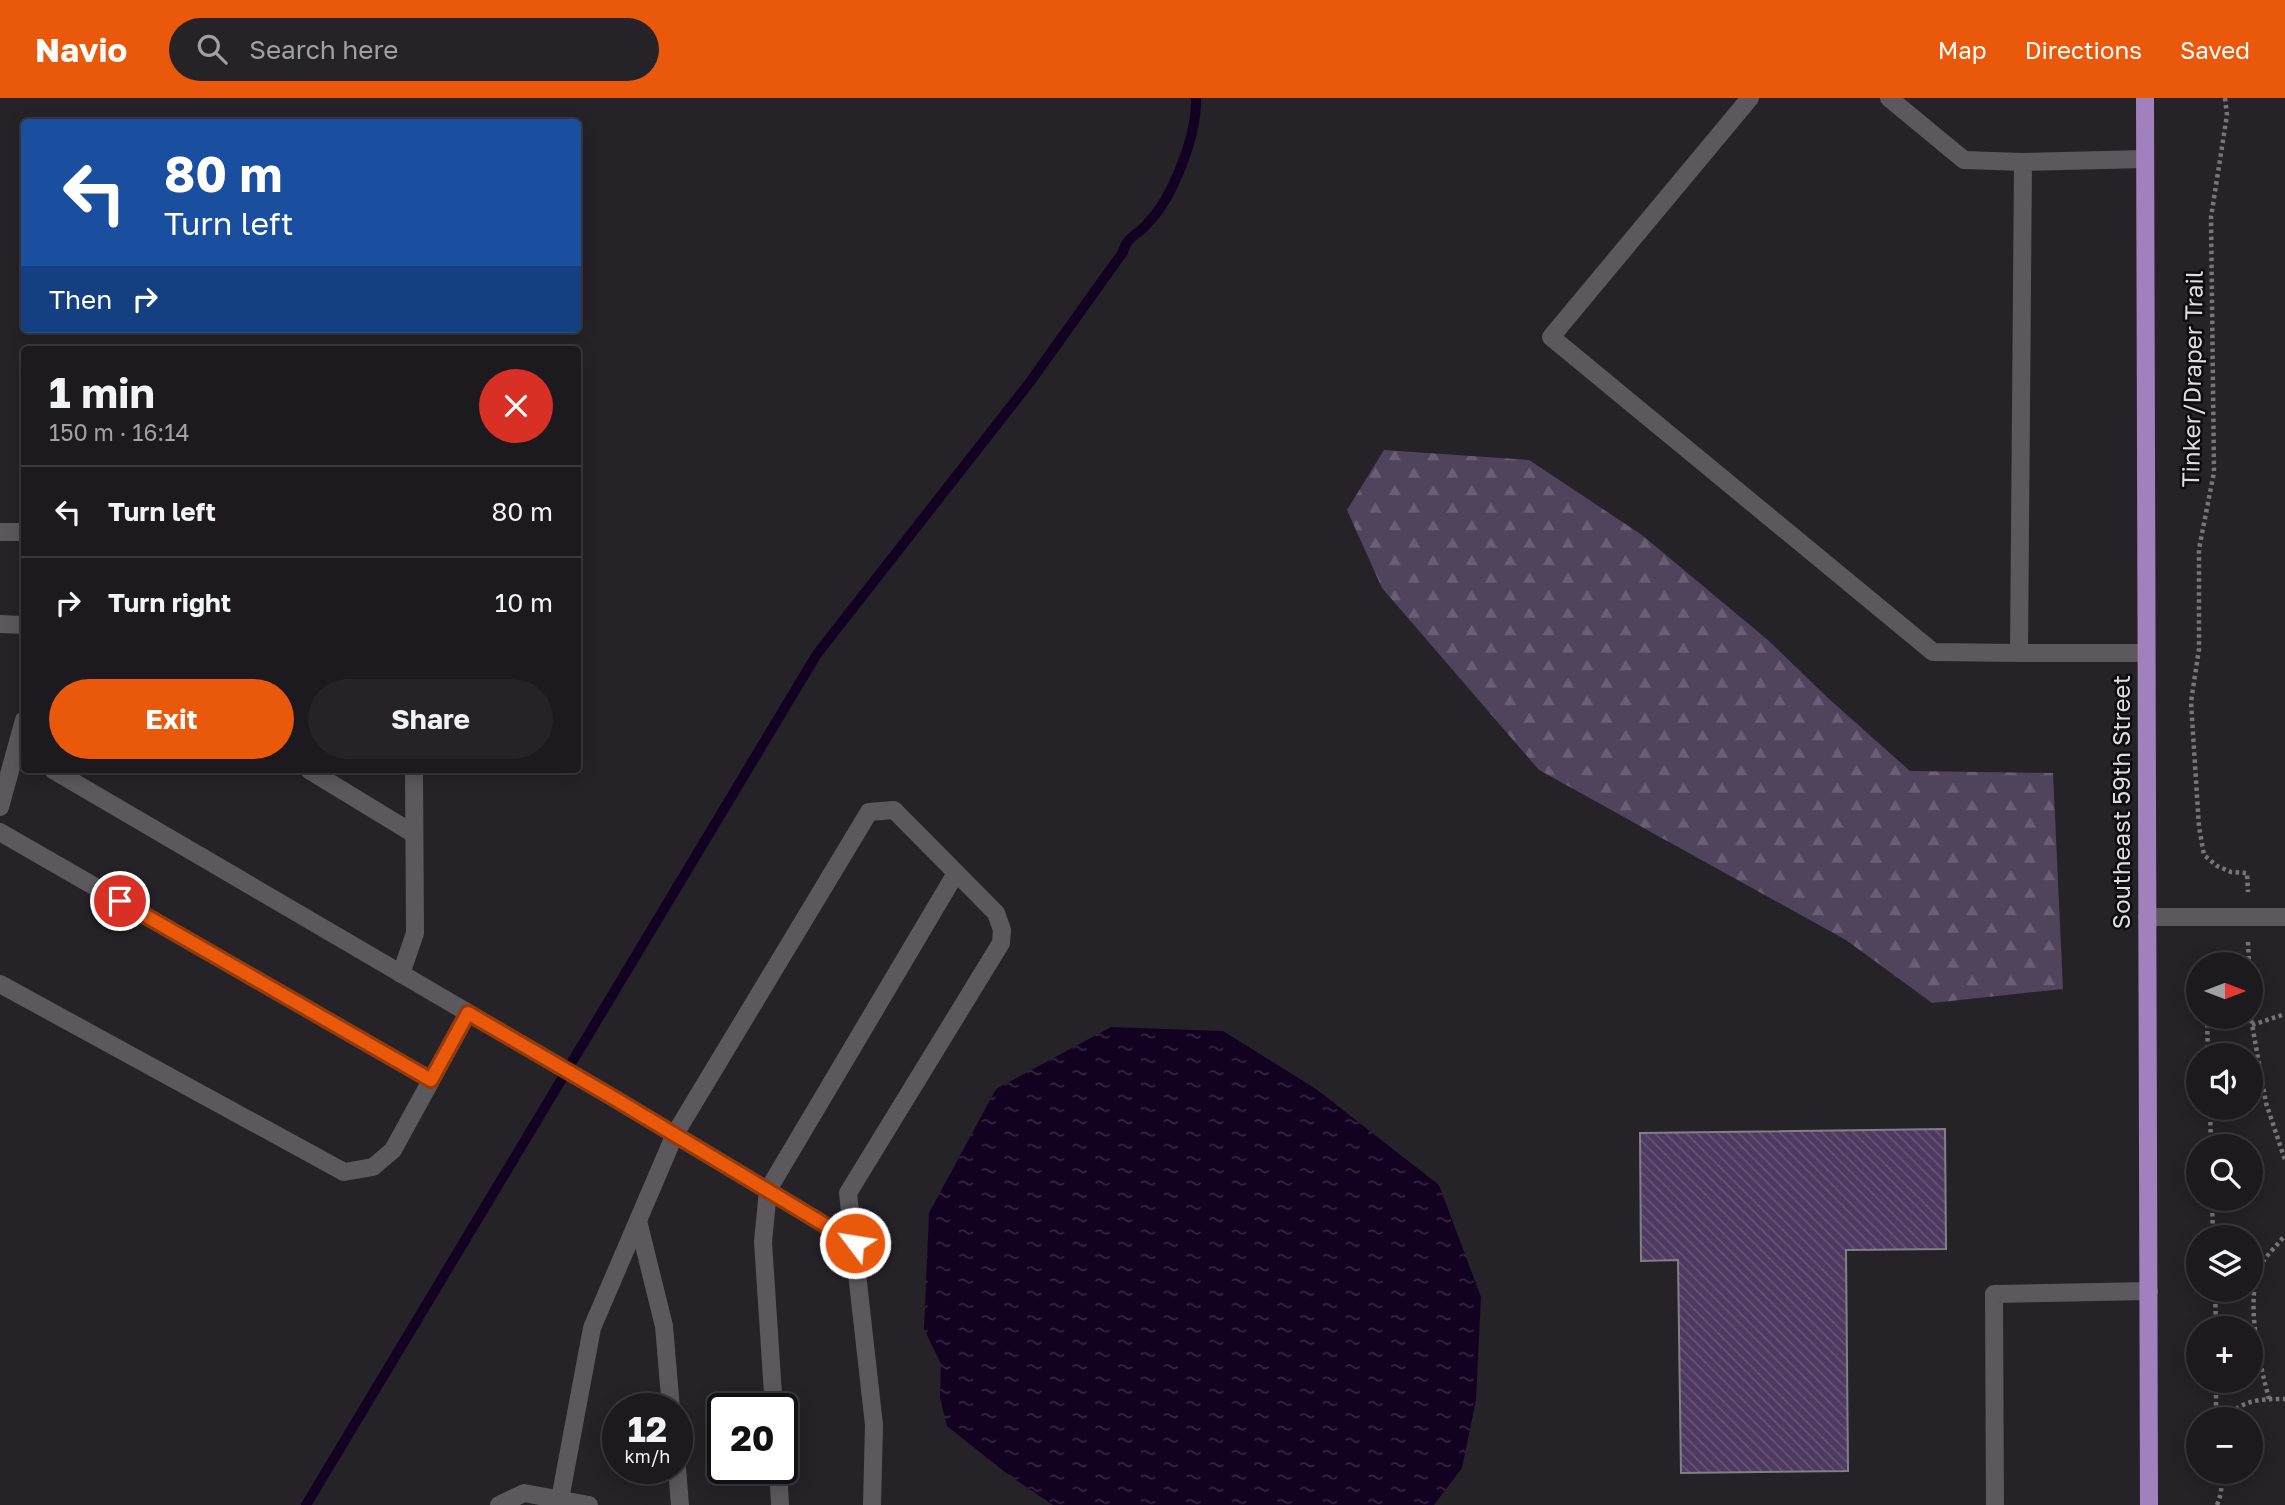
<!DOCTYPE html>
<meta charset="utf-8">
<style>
body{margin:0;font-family:"Golos Text",sans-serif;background:#252327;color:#f1f3f6;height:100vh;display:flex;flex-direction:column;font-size:26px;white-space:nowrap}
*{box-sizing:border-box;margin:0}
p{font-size:23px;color:#a0a1a4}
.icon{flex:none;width:38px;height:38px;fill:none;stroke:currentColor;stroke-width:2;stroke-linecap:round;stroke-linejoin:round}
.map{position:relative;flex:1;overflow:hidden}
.panel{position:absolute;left:21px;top:248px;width:560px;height:427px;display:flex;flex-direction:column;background:#1c1a1e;border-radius:7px;box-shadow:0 4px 18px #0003,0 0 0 2px #3a383c}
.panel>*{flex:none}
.hud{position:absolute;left:21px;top:21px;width:560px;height:214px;border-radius:7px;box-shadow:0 4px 18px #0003,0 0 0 2px #3a383c;background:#1a4fa0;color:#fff;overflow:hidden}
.needle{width:46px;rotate:90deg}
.tools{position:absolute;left:2186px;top:854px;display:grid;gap:14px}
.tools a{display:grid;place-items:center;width:77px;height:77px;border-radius:50%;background:#1c1a1e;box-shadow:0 4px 18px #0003,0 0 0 2px #3a383c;font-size:35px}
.speed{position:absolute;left:602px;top:1295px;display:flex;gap:14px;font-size:35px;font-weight:700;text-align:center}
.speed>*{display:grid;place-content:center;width:91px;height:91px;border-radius:50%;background:#1c1a1e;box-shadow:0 4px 18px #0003,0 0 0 2px #3a383c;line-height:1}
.speed small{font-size:18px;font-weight:400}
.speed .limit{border:4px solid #111;border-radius:10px;background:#fff;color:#111}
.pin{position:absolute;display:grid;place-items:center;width:60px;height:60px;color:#fff;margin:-30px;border:4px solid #fff;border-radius:50%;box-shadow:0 2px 7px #0007}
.me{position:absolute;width:77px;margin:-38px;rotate:301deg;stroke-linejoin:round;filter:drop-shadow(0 0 5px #0008)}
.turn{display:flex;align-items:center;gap:24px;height:147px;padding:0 28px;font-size:32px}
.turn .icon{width:91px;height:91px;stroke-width:2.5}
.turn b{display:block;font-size:49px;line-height:60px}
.then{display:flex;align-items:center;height:66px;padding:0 28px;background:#0003;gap:14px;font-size:26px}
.round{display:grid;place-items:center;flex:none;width:74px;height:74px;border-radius:37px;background:#252327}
.overview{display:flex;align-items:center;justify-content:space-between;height:119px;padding:0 28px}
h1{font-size:42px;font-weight:700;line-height:52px}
.cta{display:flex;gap:14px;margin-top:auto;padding:14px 28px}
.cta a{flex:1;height:80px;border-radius:42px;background:#ea580c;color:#fff;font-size:28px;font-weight:700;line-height:80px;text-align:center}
.cta a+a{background:#252327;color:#f1f3f6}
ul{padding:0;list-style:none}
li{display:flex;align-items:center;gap:21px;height:91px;padding:0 28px;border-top:2px solid #3a383c}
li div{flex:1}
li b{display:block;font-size:26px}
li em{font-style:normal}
header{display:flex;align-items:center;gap:42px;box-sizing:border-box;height:98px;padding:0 35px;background:#ea580c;color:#fff}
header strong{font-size:33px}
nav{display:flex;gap:38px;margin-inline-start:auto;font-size:24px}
.search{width:490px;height:63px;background:#252327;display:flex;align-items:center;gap:18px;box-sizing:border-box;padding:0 24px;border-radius:38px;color:#a0a1a4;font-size:26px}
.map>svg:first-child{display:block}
.forest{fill:url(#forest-firs)}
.water{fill:url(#water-ripples)}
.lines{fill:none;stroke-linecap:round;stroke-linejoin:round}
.stream{stroke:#120120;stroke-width:10}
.building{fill:url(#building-back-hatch);stroke:#827f86;stroke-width:2}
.path{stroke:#77757a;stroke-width:4.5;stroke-dasharray:3.5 3.5;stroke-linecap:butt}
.minor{stroke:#5b585e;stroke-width:18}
.major{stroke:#a180be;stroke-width:18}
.route-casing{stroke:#983908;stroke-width:18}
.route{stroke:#ea580c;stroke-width:12}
.labels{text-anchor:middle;stroke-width:5;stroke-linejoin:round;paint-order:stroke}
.street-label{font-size:24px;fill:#dfdde1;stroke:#0d0c0f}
</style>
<header>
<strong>Navio</strong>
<div class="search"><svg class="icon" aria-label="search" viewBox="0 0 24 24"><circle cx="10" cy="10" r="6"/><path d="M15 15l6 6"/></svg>Search here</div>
<nav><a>Map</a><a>Directions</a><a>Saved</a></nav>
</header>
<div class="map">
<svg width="2285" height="1407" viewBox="0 0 2285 1407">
<defs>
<pattern id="forest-firs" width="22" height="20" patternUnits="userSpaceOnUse" patternTransform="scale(1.75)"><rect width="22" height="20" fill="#50435c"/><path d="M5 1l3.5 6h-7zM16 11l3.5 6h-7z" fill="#695e73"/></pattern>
<pattern id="water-ripples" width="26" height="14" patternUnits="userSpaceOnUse" patternTransform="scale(1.75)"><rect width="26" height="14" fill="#120120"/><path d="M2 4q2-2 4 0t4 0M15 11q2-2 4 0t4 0" fill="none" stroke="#342640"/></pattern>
<pattern id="building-back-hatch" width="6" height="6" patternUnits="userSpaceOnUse" patternTransform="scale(1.75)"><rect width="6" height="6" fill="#4e3960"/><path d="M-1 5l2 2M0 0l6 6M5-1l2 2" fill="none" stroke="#675576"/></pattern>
</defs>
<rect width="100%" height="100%" fill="#252228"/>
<!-- forest -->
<path class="forest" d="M 1384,352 L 1529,362 L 1642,437 L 1769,543 L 1828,600 L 1910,673 L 2053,675 L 2063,891 L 1932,905 L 1846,842 L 1539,672 L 1382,490 L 1347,412 Z"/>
<!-- water -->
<path class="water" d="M 1111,929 L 1223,933 L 1316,991 L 1439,1087 L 1481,1199 L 1476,1302 L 1462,1370 L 1434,1407 L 1053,1407 L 1010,1378 L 947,1328 L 940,1300 L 941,1266 L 924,1231 L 929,1115 L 996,991 Z"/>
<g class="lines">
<!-- stream -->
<path class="stream" d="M 306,1407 L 817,556 L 1030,284 L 1123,154 C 1127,138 1137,138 1147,126 C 1173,100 1197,37 1196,0"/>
</g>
<!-- building -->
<path class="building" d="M 1945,1031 L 1946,1151 L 1846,1152 L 1848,1373 L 1681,1375 L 1678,1162 L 1641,1163 L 1640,1035 Z"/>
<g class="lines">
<!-- path -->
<g class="path">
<path d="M 2225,0 L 2227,17 L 2211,119 L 2214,374 L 2199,451 L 2199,551 L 2191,604 L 2199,729 L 2204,757 L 2217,768 L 2231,774 L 2247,775 L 2248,794"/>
<path d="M 2248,844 L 2249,866"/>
<path d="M 2250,915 L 2266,1005 L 2285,1062"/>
<path d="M 2207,919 L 2208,957"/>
<path d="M 2252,927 L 2285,916"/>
<path d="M 2210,1010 L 2211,1048"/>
<path d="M 2212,1101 L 2213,1139"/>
<path d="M 2215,1192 L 2216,1230"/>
<path d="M 2216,1283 L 2216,1321"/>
<path d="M 2269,1301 C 2260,1267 2244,1200 2261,1167 C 2267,1156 2278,1147 2285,1137"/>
<path d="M 2226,1321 C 2242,1301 2261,1301 2285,1301"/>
<path d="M 2217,1407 C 2222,1394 2223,1387 2218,1374"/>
</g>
<!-- minor -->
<g class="minor">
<path d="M 1750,0 L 1551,239 L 1933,554 L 2019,555"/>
<path d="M 1889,0 L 1964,62 L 2023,64"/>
<path d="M 2145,61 L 2023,64 L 2019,555 L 2146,555"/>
<path d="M 0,434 L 24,434"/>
<path d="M 0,526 L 24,527"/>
<path d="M 53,672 L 612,999 L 855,1145"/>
<path d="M 309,672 L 414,736"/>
<path d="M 0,709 L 24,622"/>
<path d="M 0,734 L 431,982"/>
<path d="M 2147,819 L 2285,819"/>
<path d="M 401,876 L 415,835 L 414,672"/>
<path d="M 0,886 L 344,1074 L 373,1069 L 393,1052 L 468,915"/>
<path d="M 638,1123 L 664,1228 L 671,1311"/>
<path d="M 774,1311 L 763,1144 L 768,1092 L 956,775"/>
<path d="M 677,1370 L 680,1407"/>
<path d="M 778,1370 L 780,1407"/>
<path d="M 560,1401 L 592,1230 L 675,1036 L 869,714 L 894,712 L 996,815 L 1002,832 L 1001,845 L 848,1095 L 874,1327 L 872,1407"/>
<path d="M 499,1407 L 524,1395 L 589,1407"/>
<path d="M 1995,1407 L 1994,1196 L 2149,1193"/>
</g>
<!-- major -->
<path class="major" d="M 2145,0 L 2149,1407"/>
</g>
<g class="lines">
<!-- route casing -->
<g class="route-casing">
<path id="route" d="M 120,803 L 431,982 L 468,915 L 612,999 L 855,1145"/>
</g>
<!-- route -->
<use href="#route" class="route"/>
</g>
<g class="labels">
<!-- street labels -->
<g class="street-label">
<text transform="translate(2193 281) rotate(-89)" y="8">Tinker/Draper Trail</text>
<text transform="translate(2122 704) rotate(-90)" y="8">Southeast 59th Street</text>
</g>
</g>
</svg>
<div class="tools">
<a><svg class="needle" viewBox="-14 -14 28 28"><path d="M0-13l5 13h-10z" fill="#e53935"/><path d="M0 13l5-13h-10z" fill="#a0a1a4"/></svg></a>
<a><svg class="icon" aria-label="sound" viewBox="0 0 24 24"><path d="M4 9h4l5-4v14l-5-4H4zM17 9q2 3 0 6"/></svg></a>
<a><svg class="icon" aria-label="search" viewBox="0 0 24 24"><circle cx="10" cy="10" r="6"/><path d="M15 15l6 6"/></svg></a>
<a><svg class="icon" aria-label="layers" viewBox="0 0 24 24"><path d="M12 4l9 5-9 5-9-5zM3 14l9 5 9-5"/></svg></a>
<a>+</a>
<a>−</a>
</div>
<div class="speed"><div>12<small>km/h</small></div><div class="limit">20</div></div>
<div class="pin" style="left:120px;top:803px;background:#d93025"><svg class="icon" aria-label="arrive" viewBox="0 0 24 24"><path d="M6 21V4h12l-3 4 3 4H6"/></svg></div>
<svg class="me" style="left:855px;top:1145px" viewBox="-20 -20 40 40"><circle r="17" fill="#ea580c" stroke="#fff" stroke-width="3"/><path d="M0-11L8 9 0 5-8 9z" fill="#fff"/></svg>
<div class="hud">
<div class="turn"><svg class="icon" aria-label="left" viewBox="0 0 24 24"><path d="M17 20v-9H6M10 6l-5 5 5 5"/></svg><div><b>80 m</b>Turn left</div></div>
<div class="then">Then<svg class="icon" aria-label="right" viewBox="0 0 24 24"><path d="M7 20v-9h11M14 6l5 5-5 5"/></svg></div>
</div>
<section class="panel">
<div class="overview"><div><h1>1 min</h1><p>150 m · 16:14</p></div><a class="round" style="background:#d93025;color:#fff"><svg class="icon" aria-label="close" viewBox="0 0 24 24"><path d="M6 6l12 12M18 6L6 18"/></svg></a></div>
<ul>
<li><svg class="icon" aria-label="left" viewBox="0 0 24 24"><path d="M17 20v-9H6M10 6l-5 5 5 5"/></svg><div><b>Turn left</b></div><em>80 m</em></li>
<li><svg class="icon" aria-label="right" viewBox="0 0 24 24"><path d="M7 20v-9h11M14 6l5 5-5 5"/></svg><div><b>Turn right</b></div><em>10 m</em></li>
</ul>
<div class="cta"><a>Exit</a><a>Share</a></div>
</section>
</div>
